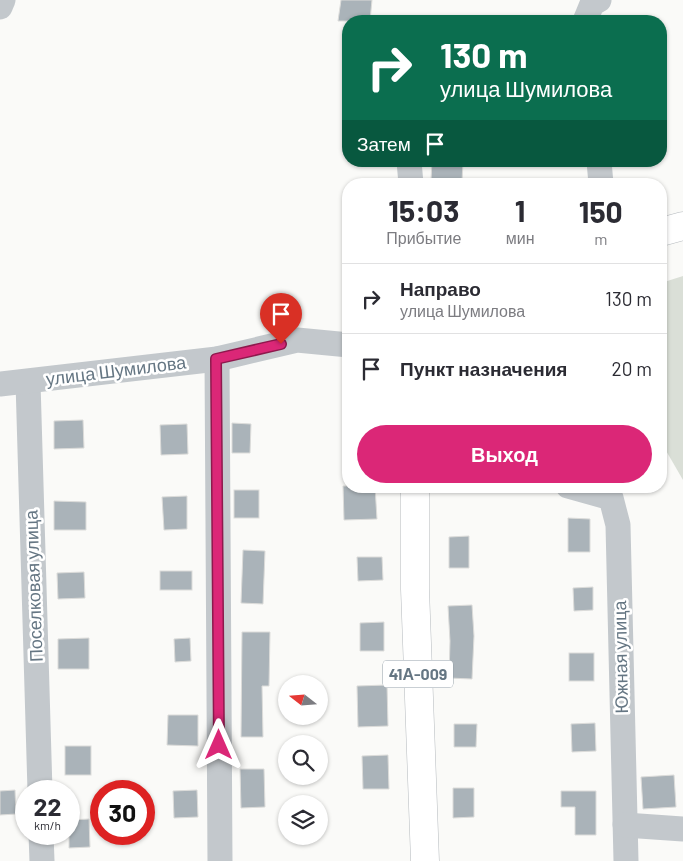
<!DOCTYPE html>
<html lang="ru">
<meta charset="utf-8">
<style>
body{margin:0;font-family:Barlow,sans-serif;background:#f7f7f7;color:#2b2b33;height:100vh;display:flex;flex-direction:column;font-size:19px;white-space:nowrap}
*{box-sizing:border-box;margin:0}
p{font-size:16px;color:#7c7c81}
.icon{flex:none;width:28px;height:28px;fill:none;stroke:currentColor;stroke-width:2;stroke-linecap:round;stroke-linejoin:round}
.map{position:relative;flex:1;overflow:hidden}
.side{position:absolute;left:342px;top:178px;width:325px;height:315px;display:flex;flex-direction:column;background:#fff;border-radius:20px;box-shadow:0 1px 4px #0004}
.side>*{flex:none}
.top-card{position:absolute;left:342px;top:15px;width:325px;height:152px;border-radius:20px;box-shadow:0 1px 4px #0004;background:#0b6e4f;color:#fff;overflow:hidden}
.needle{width:32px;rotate:287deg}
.controls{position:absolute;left:278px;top:675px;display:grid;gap:10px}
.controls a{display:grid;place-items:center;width:50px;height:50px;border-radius:50%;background:#fff;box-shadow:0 1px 4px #0004;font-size:25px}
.speed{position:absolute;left:15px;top:780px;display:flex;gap:10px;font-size:25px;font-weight:700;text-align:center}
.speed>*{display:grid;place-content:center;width:65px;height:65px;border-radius:50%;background:#fff;box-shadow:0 1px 4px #0004;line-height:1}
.speed small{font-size:12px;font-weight:400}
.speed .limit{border:8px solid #d22;background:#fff;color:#111}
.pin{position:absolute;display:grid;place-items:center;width:42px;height:42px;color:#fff;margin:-51px -21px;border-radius:50% 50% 50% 0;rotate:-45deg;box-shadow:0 0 5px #0007}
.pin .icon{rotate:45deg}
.me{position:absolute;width:55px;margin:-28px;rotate:0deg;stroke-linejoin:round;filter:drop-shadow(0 0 4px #0008)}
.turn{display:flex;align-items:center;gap:18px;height:105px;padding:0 15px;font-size:22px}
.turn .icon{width:65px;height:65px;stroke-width:2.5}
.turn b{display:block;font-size:35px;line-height:42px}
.then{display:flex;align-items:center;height:48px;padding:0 15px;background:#0003;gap:10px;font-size:19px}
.eta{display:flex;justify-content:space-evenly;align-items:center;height:85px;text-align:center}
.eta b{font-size:30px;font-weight:700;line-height:35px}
.button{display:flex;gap:10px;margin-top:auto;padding:10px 15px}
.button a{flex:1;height:58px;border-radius:30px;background:#db2777;color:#fff;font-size:20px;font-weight:700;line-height:58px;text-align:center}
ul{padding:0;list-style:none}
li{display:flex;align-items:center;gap:15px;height:70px;padding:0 15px;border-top:1px solid #e1e1e2}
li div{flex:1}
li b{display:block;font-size:19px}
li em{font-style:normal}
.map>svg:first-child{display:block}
.green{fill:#dadfd7}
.building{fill:#aab3b9;stroke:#dcdcda}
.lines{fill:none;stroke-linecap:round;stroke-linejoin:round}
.major-casing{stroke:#b5babe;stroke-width:29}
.minor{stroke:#c3c8cc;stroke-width:25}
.major{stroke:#fff;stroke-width:28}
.route-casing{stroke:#8e194d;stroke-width:12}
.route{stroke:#db2777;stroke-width:9}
.labels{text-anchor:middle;stroke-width:5;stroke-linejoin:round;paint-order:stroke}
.shield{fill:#fff;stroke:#939fa8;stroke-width:1}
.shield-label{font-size:16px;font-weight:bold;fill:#657683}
.street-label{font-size:18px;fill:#657683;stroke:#fff}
</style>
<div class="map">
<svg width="683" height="861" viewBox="0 0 683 861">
<rect width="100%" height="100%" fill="#fafaf8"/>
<!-- green -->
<path class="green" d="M 683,276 L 683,480 L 661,442 L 661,283 Z"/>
<!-- building -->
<g class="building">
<path d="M 341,0 L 372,0 L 370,21 L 338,21 Z"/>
<path d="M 432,161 L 463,161 L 462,182 L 431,180 Z"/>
<path d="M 83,420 L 84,448 L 54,449 L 54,421 Z"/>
<path d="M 232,423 L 251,424 L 250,453 L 232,453 Z"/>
<path d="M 187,424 L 188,454 L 161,455 L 160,425 Z"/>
<path d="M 343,486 L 375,486 L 377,519 L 344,520 Z"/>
<rect x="234" y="490" width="25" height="28"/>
<path d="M 187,496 L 187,529 L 164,530 L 162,497 Z"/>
<path d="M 54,501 L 86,502 L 86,530 L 54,530 Z"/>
<path d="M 568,518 L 590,519 L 590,552 L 568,552 Z"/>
<path d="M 469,536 L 469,568 L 449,568 L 449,537 Z"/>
<path d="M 243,550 L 265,551 L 263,604 L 241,603 Z"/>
<path d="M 357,557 L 382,557 L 383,580 L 358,581 Z"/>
<rect x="160" y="571" width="32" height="19"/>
<path d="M 84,572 L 85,598 L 58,599 L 57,573 Z"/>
<path d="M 593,587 L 593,610 L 574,611 L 573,588 Z"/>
<path d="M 472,605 L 474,636 L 472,679 L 449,678 L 450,641 L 448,606 Z"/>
<path d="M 384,622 L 384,651 L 360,651 L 360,623 Z"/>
<path d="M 242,632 L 270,632 L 269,686 L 262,686 L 263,737 L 241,737 Z"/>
<path d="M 89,638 L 89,669 L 58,669 L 58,639 Z"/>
<path d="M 190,638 L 191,661 L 175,662 L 174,639 Z"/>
<rect x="569" y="653" width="25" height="28"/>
<path d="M 387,685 L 388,726 L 358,727 L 357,686 Z"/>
<path d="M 168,715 L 198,715 L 198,746 L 167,745 Z"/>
<path d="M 595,723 L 596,751 L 572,752 L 571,724 Z"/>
<path d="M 454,724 L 477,724 L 476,747 L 454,747 Z"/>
<rect x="65" y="746" width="26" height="29"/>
<path d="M 388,755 L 389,789 L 363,789 L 362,756 Z"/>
<path d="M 240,769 L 264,769 L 265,807 L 241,808 Z"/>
<path d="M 674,775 L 676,807 L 643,809 L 641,777 Z"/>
<path d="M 453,788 L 474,788 L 474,817 L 453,818 Z"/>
<path d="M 15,790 L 16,814 L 0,815 L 0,791 Z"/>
<path d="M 197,790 L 198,817 L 174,818 L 173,791 Z"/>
<path d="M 561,791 L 596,791 L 596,835 L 575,835 L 575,807 L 561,807 Z"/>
<path d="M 89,819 L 90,847 L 69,848 L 69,820 Z"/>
</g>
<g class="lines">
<!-- major casing -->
<g class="major-casing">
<g id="major">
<path d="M 661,232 L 683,226"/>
<path d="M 415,486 L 415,589 L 425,861"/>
</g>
</g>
<!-- minor -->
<g class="minor">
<path d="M 0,7 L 3,0"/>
<path d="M 585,21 L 592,4 L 599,0"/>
<path d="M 409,161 L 411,184"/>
<path d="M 599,161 L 601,184"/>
<path d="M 217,359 L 220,861"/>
<path d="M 28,382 L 40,791"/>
<path d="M 0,384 L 217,359 L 297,340 L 349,345"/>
<path d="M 568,486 L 611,498 L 618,525 L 626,861"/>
<path d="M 625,825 L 683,829"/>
<path d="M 41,834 L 42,861"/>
</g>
<!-- major -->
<use href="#major" class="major"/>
</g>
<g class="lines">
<!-- route casing -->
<g class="route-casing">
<path id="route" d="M 219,745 L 216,359 L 281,344"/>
</g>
<!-- route -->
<use href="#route" class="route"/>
</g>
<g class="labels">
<!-- shield labels -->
<rect class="shield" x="383" y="660.5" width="70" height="27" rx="4"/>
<g class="shield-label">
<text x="418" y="680">41А-009</text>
</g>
<!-- street labels -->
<g class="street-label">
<text transform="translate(116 371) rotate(-7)" y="6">улица Шумилова</text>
<text transform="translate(34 586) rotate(-92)" y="6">Поселковая улица</text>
<text transform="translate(621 657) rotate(-91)" y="6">Южная улица</text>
</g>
</g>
</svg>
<div class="controls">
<a><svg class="needle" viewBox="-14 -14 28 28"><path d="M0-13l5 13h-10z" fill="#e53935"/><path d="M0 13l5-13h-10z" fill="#7c7c81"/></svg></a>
<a><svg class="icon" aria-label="search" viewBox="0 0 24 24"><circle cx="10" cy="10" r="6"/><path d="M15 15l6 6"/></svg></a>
<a><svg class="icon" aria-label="layers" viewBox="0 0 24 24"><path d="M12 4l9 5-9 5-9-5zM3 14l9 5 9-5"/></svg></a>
</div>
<div class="speed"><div>22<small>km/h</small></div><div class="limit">30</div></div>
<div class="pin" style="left:281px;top:344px;background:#d93025"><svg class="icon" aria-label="arrive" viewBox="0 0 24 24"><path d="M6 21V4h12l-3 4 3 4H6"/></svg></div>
<svg class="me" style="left:219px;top:745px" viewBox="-20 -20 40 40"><path d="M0-17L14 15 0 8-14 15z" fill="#db2777" stroke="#fff" stroke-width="4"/></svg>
<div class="top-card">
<div class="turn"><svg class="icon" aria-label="right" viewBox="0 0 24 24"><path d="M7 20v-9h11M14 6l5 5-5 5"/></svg><div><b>130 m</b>улица Шумилова</div></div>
<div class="then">Затем<svg class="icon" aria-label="arrive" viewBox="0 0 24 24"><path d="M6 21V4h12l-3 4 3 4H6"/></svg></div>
</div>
<section class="side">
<div class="eta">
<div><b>15:03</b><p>Прибытие</p></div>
<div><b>1</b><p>мин</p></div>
<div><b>150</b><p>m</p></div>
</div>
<ul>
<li><svg class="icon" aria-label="right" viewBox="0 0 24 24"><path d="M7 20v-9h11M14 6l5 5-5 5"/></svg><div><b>Направо</b><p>улица Шумилова</p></div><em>130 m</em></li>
<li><svg class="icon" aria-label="arrive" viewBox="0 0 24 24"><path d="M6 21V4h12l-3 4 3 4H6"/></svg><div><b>Пункт назначения</b></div><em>20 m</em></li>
</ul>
<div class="button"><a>Выход</a></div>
</section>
</div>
